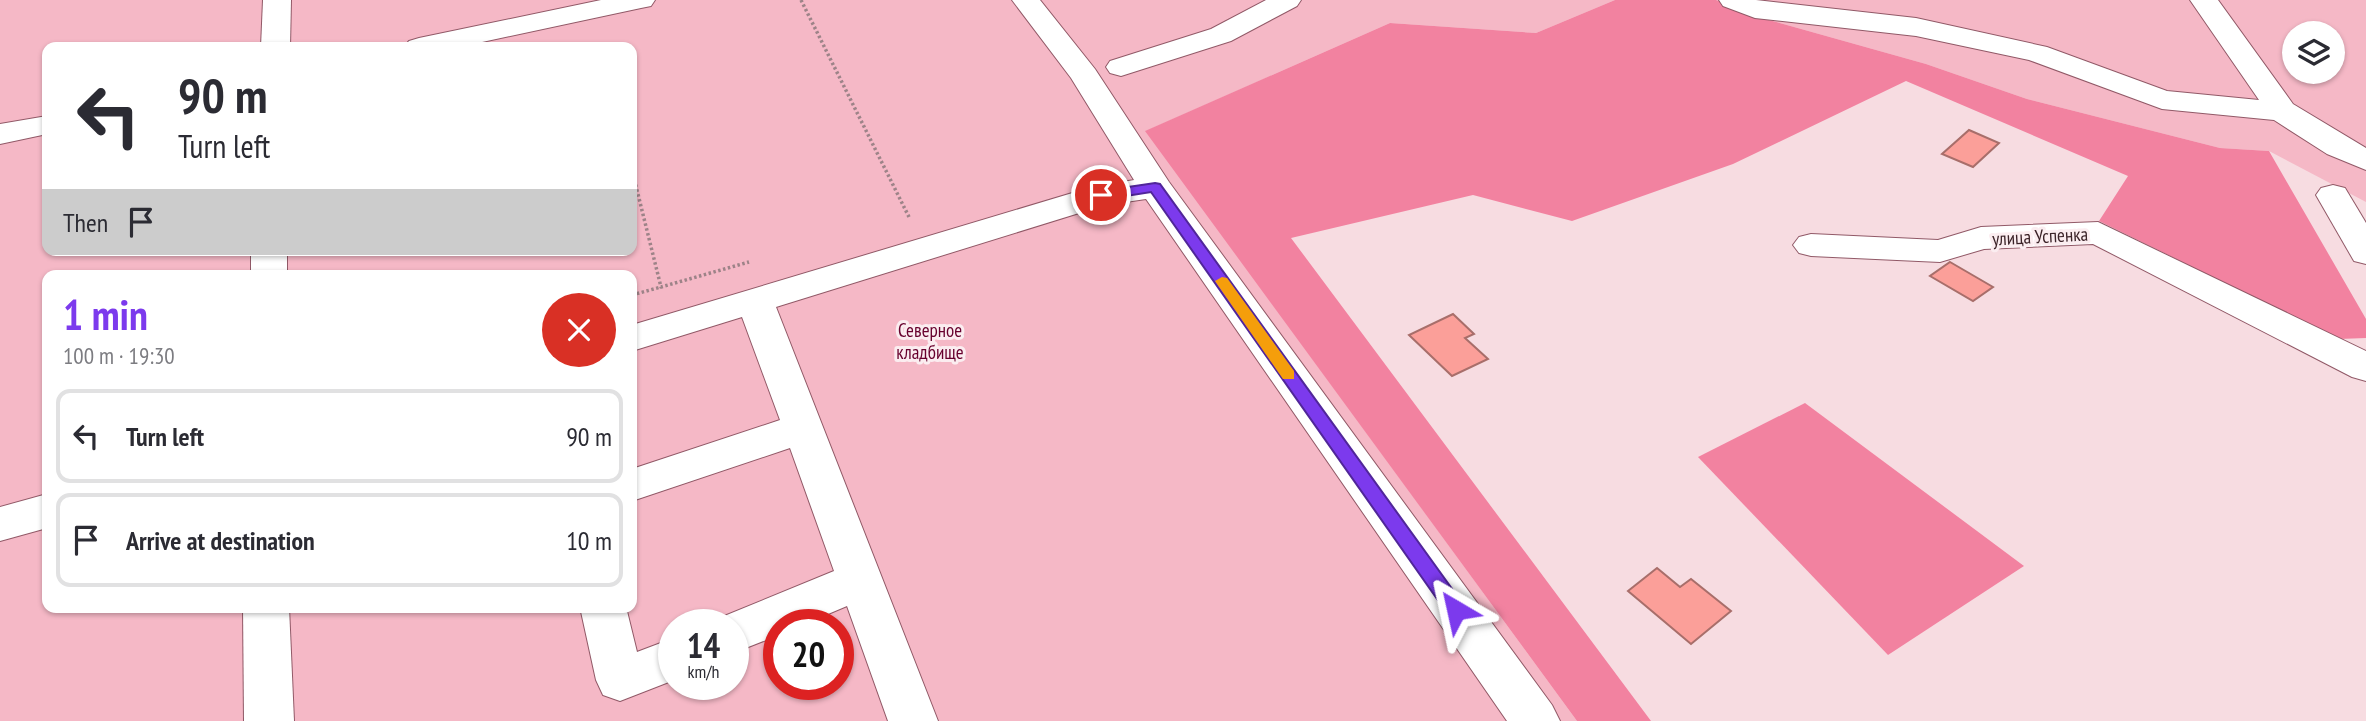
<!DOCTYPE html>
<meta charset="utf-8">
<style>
body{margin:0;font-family:"PT Sans Narrow",sans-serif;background:#f2f2f3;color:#2b2b33;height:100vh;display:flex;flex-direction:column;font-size:26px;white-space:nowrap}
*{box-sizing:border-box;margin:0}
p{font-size:23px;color:#7c7c81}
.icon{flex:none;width:38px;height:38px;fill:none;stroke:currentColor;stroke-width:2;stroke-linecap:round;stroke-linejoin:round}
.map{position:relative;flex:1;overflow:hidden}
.panel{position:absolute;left:42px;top:270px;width:595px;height:343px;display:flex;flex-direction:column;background:#fff;border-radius:14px;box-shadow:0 2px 5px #0004}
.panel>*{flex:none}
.guide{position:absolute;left:42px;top:42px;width:595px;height:214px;border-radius:14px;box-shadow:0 2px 5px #0004;background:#fff;color:#2b2b33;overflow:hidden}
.fabs{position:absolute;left:2282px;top:21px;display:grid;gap:14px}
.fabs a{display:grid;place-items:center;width:63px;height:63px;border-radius:50%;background:#fff;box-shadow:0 2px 5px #0004;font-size:35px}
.speed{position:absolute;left:658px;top:609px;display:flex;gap:14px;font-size:35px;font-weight:700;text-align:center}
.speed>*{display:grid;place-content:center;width:91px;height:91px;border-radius:50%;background:#fff;box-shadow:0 2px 5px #0004;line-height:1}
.speed small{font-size:18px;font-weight:400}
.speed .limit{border:10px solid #d22;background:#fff;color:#111}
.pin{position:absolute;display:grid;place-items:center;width:60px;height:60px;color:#fff;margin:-30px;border:4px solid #fff;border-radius:50%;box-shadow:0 2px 7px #0007}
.me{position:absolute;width:77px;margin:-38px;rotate:324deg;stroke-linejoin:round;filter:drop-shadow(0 0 5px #0008)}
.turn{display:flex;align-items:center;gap:24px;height:147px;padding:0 21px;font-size:32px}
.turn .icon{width:91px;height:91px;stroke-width:2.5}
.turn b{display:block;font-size:49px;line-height:60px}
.then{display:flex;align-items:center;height:66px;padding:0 21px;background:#0003;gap:14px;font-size:26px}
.round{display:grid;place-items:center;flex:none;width:74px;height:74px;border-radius:37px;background:#f2f2f3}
.overview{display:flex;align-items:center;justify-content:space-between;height:119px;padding:0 21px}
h1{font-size:42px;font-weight:600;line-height:52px;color:#7c3aed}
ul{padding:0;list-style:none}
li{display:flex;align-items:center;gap:21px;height:94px;margin:0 14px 10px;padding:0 7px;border:4px solid #e1e1e2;border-radius:14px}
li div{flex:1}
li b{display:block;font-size:26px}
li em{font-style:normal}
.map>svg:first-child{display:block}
.green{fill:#f5b8c6;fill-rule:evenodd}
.forest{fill:#f282a0}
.building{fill:#fb9f99;stroke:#a86e6a;stroke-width:2}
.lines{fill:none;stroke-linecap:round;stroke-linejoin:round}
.minor-casing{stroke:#915967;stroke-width:2}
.path{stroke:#9d8388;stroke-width:3.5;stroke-dasharray:2.5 2.5;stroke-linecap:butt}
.minor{fill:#fff;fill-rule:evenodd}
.route{fill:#7c3aed;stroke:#51269a;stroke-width:2}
.slow{fill:#f59e0b}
.labels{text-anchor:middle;stroke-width:6;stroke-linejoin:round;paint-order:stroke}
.street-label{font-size:19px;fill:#3b2328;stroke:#fbedf0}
.park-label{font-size:19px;fill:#67002d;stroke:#fbedf0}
</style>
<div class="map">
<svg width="2366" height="721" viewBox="0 0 2366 721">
<rect width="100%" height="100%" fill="#f7dce1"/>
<!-- green -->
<g class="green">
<path d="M 0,0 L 1615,0 L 1536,33 L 1390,23 L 1146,131 L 1577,721 L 0,721 ZM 47,47 L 632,47 L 632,250 L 47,250 ZM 47,275 L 632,275 L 632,607 L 47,607 ZM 674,625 L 733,625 L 733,684 L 674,684 ZM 779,625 L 838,625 L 838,684 L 779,684 Z"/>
<path d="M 1716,0 L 2366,0 L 2366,202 L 2269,151 L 2220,148 L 2027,99 L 1926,64 L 1769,20 ZM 2294,33 L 2333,33 L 2333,72 L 2294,72 Z"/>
</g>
<!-- forest -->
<g class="forest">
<path d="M 1615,0 L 1716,0 L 1769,20 L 1926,64 L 2027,99 L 2220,148 L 2269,151 L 2366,319 L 2366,338 L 2339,339 L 2099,221 L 2128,176 L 1906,81 L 1733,164 L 1572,221 L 1473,195 L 1291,238 L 1651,721 L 1577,721 L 1145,131 L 1390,23 L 1536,33 Z"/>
<path d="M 1805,403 L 2024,566 L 1888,655 L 1698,457 Z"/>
</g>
<!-- building -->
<g class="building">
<path d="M 1969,130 L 1999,143 L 1973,167 L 1942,154 Z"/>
<path d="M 1950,262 L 1993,287 L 1973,301 L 1930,276 Z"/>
<path d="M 1453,314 L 1474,334 L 1465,338 L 1488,359 L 1452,376 L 1409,335 Z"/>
<path d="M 1657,568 L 1680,587 L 1691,579 L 1731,611 L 1691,644 L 1628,591 Z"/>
</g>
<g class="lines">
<!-- minor casing -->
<g class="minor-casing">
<g id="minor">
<path d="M 263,0 L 291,0 L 290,47 L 261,47 Z"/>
<path d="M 601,0 L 655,0 L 651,6 L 641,8 L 459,47 L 404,47 L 409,41 L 419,38 Z"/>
<path d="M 1012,0 L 1040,0 L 1095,69 L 1169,182 L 1552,705 L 1560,721 L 1507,721 L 1146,199 L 1105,205 L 776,307 L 938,721 L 888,721 L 847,606 L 802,625 L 779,625 L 779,635 L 733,653 L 733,625 L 714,625 L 717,619 L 834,571 L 790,448 L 632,501 L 632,469 L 780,420 L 742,317 L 632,351 L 632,325 L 1089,188 L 1134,180 L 1071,78 Z"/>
<path d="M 1266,0 L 1301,0 L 1297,6 L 1231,41 L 1121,76 L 1110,73 L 1106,67 L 1110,61 L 1211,29 Z"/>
<path d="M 1719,0 L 1756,0 L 1916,18 L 2047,47 L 2167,91 L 2259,100 L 2190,0 L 2218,0 L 2293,104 L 2366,148 L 2366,170 L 2327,154 L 2274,120 L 2162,109 L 2029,60 L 1916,36 L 1755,18 L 1723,6 Z"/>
<path d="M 47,116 L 47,134 L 0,144 L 0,124 Z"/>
<path d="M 2333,185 L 2345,188 L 2366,223 L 2366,264 L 2354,261 L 2316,195 L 2321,188 Z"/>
<path d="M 2098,222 L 2366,351 L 2366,381 L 2352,377 L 2093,244 L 1984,249 L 1940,262 L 1811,256 L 1799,253 L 1793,245 L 1799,237 L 1811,234 L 1938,240 L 1981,227 Z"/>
<rect x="251" y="250" width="36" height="25"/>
<path d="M 47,494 L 47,528 L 0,541 L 0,507 Z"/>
<path d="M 243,607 L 289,607 L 294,721 L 244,721 Z"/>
<path d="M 580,607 L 626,607 L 637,652 L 674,638 L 674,680 L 620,701 L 603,695 L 596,680 Z"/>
</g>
</g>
<!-- path -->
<g class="path">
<path d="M 801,0 L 909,217"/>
<path d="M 632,170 L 661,287 L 749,262"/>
<path d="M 632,295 L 661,287"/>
</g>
<!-- minor -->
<use href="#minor" class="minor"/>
</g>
<!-- route -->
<path class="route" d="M 1155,183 L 1160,184 L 1463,604 L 1466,610 L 1463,616 L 1449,616 L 1151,192 L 1101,200 L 1094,195 L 1101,191 Z"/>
<!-- slow -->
<path class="slow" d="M 1222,277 L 1227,278 L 1294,371 L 1294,379 L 1283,379 L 1215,281 Z"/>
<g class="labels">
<!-- street labels -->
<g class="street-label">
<text transform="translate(2040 236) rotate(-3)" y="7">улица Успенка</text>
</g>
<!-- park labels -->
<g class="park-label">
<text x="930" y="337">Северное<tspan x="930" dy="22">кладбище</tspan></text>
</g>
</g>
</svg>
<div class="fabs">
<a><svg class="icon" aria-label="layers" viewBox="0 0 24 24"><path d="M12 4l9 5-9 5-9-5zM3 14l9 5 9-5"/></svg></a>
</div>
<div class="speed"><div>14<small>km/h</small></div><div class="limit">20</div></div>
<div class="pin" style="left:1101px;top:195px;background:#d93025"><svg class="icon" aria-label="arrive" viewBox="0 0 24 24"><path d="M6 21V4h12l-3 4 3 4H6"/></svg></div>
<svg class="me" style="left:1456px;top:610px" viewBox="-20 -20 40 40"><path d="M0-17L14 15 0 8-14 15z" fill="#7c3aed" stroke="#fff" stroke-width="4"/></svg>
<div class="guide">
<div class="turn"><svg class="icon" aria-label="left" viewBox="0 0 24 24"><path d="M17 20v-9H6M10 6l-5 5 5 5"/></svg><div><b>90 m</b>Turn left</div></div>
<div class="then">Then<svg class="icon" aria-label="arrive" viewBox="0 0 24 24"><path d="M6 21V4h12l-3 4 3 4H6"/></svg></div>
</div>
<section class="panel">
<div class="overview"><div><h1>1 min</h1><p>100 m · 19:30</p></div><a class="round" style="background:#d93025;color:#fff"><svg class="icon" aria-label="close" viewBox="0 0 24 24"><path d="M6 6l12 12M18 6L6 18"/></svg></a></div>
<ul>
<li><svg class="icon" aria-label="left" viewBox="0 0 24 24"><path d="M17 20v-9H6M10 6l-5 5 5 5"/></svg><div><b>Turn left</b></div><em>90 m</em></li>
<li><svg class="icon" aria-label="arrive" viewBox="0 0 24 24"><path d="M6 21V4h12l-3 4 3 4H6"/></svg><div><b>Arrive at destination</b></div><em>10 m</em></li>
</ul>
</section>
</div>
